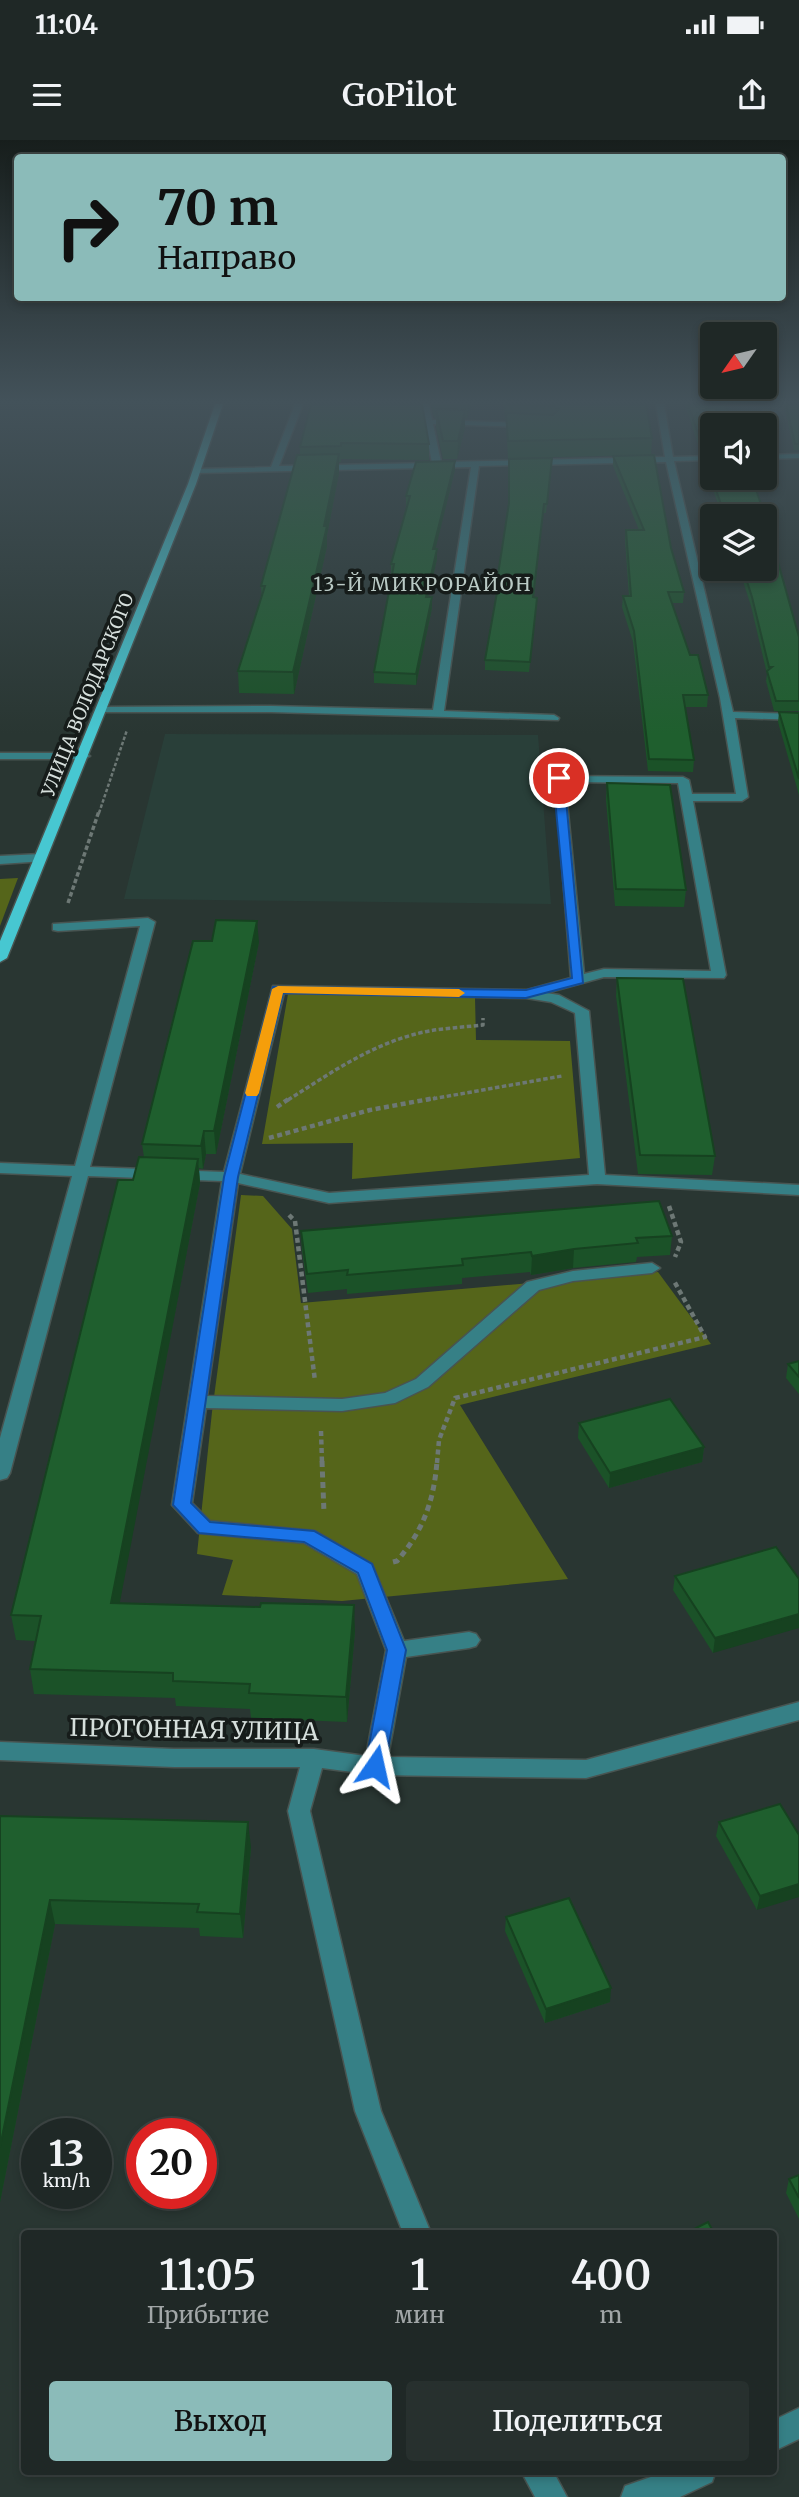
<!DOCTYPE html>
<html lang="ru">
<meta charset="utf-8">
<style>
body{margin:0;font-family:Merriweather,serif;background:#27302e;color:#f1f3f6;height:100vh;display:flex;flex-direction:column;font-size:26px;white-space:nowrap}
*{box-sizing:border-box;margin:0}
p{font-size:23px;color:#a1a6a7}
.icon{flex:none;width:38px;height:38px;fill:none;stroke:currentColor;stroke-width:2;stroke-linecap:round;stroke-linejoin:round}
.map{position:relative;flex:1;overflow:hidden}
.side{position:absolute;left:21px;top:2090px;width:756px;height:245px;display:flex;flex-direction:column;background:#1f2826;border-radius:7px;box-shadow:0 4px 10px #0003,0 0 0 2px #3c4443}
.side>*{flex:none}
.top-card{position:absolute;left:14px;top:14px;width:772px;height:147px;border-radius:7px;box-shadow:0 4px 10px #0003,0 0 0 2px #3c4443;background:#8bbbb9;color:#111;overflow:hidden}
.needle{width:46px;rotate:236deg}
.fabs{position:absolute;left:700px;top:182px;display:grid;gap:14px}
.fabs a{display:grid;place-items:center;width:77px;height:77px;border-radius:7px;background:#1f2826;box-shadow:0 4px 10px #0003,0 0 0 2px #3c4443;font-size:35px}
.speed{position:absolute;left:21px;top:1978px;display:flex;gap:14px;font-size:35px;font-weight:700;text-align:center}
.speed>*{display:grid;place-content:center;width:91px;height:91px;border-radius:50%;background:#1f2826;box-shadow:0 4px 10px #0003,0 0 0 2px #3c4443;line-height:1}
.speed small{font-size:18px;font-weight:400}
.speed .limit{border:10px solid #d22;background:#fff;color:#111}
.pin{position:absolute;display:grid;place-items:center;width:60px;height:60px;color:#fff;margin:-30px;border:4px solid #fff;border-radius:50%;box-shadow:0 2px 7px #0007}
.me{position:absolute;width:77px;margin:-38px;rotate:11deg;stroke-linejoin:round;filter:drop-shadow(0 0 5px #0008)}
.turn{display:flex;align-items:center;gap:24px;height:147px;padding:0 28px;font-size:32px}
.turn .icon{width:91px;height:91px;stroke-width:2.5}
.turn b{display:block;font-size:49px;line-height:60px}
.eta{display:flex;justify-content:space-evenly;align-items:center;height:119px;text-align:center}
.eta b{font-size:42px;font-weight:600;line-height:49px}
.primary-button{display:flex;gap:14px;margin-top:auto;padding:14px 28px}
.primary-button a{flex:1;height:80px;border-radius:7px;background:#8bbbb9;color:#111;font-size:28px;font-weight:600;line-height:80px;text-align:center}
.primary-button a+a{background:#27302e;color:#f1f3f6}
.status{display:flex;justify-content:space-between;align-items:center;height:49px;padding:0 35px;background:#1f2826;direction:ltr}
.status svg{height:19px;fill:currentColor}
header{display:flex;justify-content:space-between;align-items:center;height:91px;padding:0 28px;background:#1f2826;font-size:32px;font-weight:600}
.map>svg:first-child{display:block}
.built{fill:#293f39}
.green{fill:#55651a}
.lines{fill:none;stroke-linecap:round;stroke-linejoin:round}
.minor-casing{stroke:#485451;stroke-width:3}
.major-casing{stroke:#485451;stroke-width:3}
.path-far3{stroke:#6d7875;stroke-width:2.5;stroke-dasharray:3.5 2;stroke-linecap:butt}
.path-far2{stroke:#6d7875;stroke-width:3.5;stroke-dasharray:4.5 2.5;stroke-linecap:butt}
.path-far1{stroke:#6d7875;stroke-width:4.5;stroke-dasharray:5 3.5;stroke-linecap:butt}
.path{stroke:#6d7875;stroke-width:5;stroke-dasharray:6 4.5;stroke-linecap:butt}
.minor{fill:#368086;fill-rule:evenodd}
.major{fill:#47c7d1;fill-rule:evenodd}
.wall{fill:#1b5228}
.shaded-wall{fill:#164220}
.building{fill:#1f5f2e;stroke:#164220;stroke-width:2}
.route{fill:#1a73e8;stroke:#114b97;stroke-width:2}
.slow{fill:#f59e0b}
.labels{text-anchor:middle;stroke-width:7;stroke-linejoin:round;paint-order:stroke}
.far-street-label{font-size:18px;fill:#d6dfdc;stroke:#161c1a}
.far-neighbourhood-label{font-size:19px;letter-spacing:2px;fill:#bacac5;stroke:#161c1a}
.near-street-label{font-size:24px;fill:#d6dfdc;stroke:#161c1a}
</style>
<div class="status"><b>11:04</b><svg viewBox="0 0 49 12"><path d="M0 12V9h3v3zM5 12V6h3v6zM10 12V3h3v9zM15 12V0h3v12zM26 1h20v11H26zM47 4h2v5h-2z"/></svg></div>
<header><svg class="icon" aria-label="menu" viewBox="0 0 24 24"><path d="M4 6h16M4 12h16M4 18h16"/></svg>GoPilot<svg class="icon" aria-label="share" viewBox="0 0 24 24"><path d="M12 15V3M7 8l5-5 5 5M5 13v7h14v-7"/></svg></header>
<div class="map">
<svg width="799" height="2357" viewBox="0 0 799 2357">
<rect width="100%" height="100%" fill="#293632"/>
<!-- built -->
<path class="built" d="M 165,594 L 538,595 L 551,764 L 124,759 Z"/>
<!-- green -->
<g class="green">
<path d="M 18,738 L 0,786 L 0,739 Z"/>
<path d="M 288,854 L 475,858 L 476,900 L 570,901 L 580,1018 L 352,1039 L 353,1003 L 262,1004 Z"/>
<path d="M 241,1055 L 263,1056 L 292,1089 L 301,1163 L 658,1132 L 711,1204 L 460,1265 L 568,1439 L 342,1461 L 222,1455 L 233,1420 L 197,1414 L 212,1272 Z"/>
</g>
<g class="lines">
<!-- minor casing -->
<g class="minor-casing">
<g id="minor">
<path d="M 295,264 L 303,264 L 279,326 L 432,323 L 421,264 L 429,264 L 432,280 L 530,283 L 534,285 L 530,287 L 433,284 L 441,322 L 665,317 L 656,264 L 664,264 L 673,317 L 712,316 L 712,320 L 674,321 L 733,572 L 799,574 L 799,580 L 735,578 L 748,657 L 742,661 L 693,661 L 726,835 L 724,838 L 604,837 L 546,853 L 559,855 L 589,871 L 605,1035 L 799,1045 L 799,1055 L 597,1044 L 329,1063 L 238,1043 L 207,1256 L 342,1259 L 385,1253 L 416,1239 L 527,1142 L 573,1131 L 652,1123 L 660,1128 L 652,1133 L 573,1141 L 539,1150 L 428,1247 L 395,1263 L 342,1271 L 206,1268 L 192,1363 L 210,1381 L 315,1391 L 372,1424 L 404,1501 L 469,1492 L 476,1494 L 480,1500 L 476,1506 L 469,1508 L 406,1517 L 388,1617 L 586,1620 L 799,1562 L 799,1580 L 586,1638 L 375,1635 L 322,1628 L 310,1671 L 381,1971 L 431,2093 L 403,2093 L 355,1971 L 288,1671 L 300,1627 L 174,1627 L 0,1620 L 0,1602 L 174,1609 L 314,1609 L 366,1616 L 386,1510 L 357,1434 L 304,1403 L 198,1393 L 172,1365 L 222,1041 L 88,1036 L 10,1333 L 7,1338 L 0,1340 L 0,1298 L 72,1036 L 0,1033 L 0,1023 L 75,1026 L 140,786 L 58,791 L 53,790 L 53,784 L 148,778 L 155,782 L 90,1027 L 224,1032 L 273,846 L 527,850 L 571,838 L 555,636 L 683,637 L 689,640 L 692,654 L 736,654 L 720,558 L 666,322 L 479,326 L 444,571 L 554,575 L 559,578 L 558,580 L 271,572 L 97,572 L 97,568 L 101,567 L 271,566 L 433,570 L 471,327 L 197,333 L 193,331 L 197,329 L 271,327 ZM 565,642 L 678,643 L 711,831 L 604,829 L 584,834 ZM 284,853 L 526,858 L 551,862 L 575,873 L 589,1035 L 329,1053 L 240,1034 Z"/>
<path d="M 799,314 L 799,318 L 765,319 L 765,315 Z"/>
<path d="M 0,613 L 84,613 L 90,616 L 84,619 L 0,619 Z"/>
<path d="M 41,714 L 45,715 L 45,721 L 0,724 L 0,716 Z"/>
<path d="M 799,2268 L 799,2299 L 774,2311 L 774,2280 Z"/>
<path d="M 521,2331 L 553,2331 L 567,2357 L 535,2357 Z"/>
<path d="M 668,2331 L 716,2331 L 712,2342 L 680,2357 L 621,2357 L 625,2346 Z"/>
</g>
</g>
<!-- major casing -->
<g class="major-casing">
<path id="major" d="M 215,264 L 223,264 L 196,344 L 7,818 L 0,822 L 0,801 L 188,344 Z"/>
</g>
<!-- path-far3 -->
<path class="path-far3" d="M 99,673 L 127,590"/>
<!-- path-far2 -->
<g class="path-far2">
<path d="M 68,763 L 99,671"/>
<path d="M 288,960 C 332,932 376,901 429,891 C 446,888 465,887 483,885 L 483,878"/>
<path d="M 426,960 L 562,936"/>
</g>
<!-- path-far1 -->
<g class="path-far1">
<path d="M 277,967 L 290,958"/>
<path d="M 269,998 L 370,970 L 435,958"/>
<path d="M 669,1066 L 681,1102 L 675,1117"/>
<path d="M 289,1075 L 295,1081 L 315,1241"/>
<path d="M 321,1291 L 322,1323"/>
<path d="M 437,1323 L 439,1300 L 455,1258 L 705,1197 L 674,1141"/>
</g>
<!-- path -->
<g class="path">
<path d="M 322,1321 L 324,1373"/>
<path d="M 393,1422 L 397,1421 C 423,1391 434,1361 437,1321"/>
</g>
<!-- minor -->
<use href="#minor" class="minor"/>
<!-- major -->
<use href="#major" class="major"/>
</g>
<!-- wall -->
<g class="wall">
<path d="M 311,264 L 429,304 L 429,320 L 341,319 L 341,322 L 339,322 L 339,333 L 327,395 L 327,406 L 294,554 L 239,553 L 238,531 L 262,457 L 261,446 L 300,315 L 300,307 Z"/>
<path d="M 431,264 L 471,264 L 467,279 L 465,278 L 465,288 L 457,319 L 443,319 L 436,287 L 436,278 L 434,277 Z"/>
<path d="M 504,264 L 646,264 L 652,298 L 651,315 L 508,318 L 506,280 L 505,280 Z"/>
<path d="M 685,264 L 725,264 L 712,285 L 712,314 L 701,314 Z"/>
<path d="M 784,264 L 799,264 L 799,310 L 794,310 Z"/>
<path d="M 705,315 L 765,376 L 722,376 L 704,323 Z"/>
<path d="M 613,316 L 671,408 L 684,452 L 683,463 L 671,463 L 690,515 L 708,555 L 707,567 L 685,567 L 694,620 L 693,632 L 648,631 L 633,502 L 622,467 L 623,456 L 629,456 L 625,400 L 626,390 L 639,390 L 613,326 Z"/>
<path d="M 552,318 L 546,373 L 543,373 L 534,457 L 536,467 L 529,532 L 485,530 L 485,520 L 498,451 L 497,451 L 497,441 Z"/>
<path d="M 455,330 L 435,409 L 437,419 L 428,457 L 432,468 L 416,545 L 374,543 L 374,532 L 392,434 L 391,434 L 391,424 L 408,365 L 406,365 L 406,356 Z"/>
<path d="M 739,429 L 765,429 L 799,497 L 799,571 L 774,571 L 766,541 L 767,534 L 751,466 Z"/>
<path d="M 779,572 L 799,573 L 799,655 L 778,582 Z"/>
<path d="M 607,643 L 686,750 L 684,767 L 615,766 L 606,660 Z"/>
<path d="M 259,802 L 216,1014 L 206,1014 L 203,1029 L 199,1028 L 200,1043 L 119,1463 L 355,1491 L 347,1582 L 251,1578 L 250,1569 L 176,1566 L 175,1558 L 34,1554 L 30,1529 L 35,1501 L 16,1500 L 11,1475 L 133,1040 L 144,1017 L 142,1004 Z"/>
<path d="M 617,838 L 715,1016 L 712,1035 L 638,1034 L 616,856 Z"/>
<path d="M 301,1091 L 672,1096 L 670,1115 L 637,1117 L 636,1122 L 573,1128 L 531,1135 L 530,1132 L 462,1138 L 462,1144 L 347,1154 L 347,1149 L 308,1153 L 302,1110 Z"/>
<path d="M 799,1221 L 799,1254 L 786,1238 L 788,1224 Z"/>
<path d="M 579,1283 L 704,1307 L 702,1322 L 609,1348 L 578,1298 Z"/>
<path d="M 675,1436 L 799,1439 L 713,1513 L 673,1450 Z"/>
<path d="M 780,1664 L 757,1770 L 716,1696 L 719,1682 Z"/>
<path d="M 0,1676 L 251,1707 L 243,1798 L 200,1796 L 199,1788 L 55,1784 L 0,2062 Z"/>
<path d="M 506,1777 L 610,1862 L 545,1883 L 505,1791 Z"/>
<path d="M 799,2035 L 799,2079 L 786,2053 L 789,2039 Z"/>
</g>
<!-- shaded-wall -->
<g class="shaded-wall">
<path d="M 467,264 L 471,264 L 467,279 Z"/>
<path d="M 465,270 L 465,288 L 457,319 L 458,301 Z"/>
<path d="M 339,314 L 339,333 L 327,395 L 327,406 L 294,554 L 293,532 Z"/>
<path d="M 455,321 L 455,330 L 433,419 L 433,409 Z"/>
<path d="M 437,409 L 437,419 L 426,467 L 426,457 Z"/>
<path d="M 432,457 L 432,468 L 416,545 L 416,534 Z"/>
<path d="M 257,781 L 259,802 L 216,1014 L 214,991 Z"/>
<path d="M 204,991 L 206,1014 L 203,1029 L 201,1006 Z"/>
<path d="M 198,1019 L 200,1043 L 115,1488 L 111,1463 Z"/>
<path d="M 574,1109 L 573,1128 L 531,1135 L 532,1116 Z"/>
<path d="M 704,1307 L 702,1322 L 609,1348 L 610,1333 Z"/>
<path d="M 354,1465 L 355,1491 L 347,1582 L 346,1557 Z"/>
<path d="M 799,1474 L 799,1488 L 713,1513 L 715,1498 Z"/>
<path d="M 248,1682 L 251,1707 L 243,1798 L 240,1774 Z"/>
<path d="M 799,1744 L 799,1757 L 757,1770 L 760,1756 Z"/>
<path d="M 50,1760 L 55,1784 L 0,2062 L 0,2007 Z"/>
<path d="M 611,1848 L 610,1862 L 545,1883 L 546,1869 Z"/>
</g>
<!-- building -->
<g class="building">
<path d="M 311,264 L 422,264 L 429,304 L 341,303 L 341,306 L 300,307 Z"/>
<path d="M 505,264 L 646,264 L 652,298 L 508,301 L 506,273 L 553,275 L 559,269 L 553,266 Z"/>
<path d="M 688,264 L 725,264 L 733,285 L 712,285 L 712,305 L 702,306 Z"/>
<path d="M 786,264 L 799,264 L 799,304 L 795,304 Z"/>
<path d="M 436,269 L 465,270 L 458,301 L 443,301 Z"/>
<path d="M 339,314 L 324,386 L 327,386 L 293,532 L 238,531 L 265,446 L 261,446 L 297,315 Z"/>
<path d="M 712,314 L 712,337 L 705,315 Z"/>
<path d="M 654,315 L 671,408 L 684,452 L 668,452 L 690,515 L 698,515 L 708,555 L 683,555 L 694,620 L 649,619 L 634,491 L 623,456 L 631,456 L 626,390 L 644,390 L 613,316 Z"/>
<path d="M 552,318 L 547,364 L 544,364 L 533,457 L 537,458 L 530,522 L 485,520 L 499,441 L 497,441 L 509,363 L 509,319 Z"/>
<path d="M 455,321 L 433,409 L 437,409 L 426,457 L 432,457 L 416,534 L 374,532 L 394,424 L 391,424 L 410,356 L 406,356 L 416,322 Z"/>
<path d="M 712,338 L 752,338 L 765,376 L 725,376 Z"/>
<path d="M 765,376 L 799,497 L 799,561 L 776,561 L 767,531 L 772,527 L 769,527 L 752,457 L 743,429 L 765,429 Z"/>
<path d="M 779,572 L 799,573 L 799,639 Z"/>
<path d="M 607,643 L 670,645 L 686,750 L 616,749 Z"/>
<path d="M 216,780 L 257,781 L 214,991 L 204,991 L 201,1006 L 142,1004 L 193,801 L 212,801 Z"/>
<path d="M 617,838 L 683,839 L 715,1016 L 640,1015 Z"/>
<path d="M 139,1017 L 198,1019 L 111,1463 L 260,1467 L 261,1463 L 354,1465 L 346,1557 L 249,1553 L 250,1544 L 173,1541 L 173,1533 L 30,1529 L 41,1476 L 11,1475 L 118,1040 L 133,1040 Z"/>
<path d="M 659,1061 L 672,1096 L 636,1098 L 638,1103 L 574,1109 L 532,1116 L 531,1112 L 462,1119 L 463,1125 L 347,1135 L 348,1130 L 307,1134 L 301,1091 Z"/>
<path d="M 799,1221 L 799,1237 L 788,1224 Z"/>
<path d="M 670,1259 L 704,1307 L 610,1333 L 579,1283 Z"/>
<path d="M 776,1407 L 799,1439 L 799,1474 L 715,1498 L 675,1436 Z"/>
<path d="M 780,1664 L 799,1695 L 799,1744 L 760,1756 L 719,1682 Z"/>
<path d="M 0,1676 L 248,1682 L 240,1774 L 197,1772 L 199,1764 L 50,1760 L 0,2007 Z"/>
<path d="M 569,1758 L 611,1848 L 546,1869 L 506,1777 Z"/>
<path d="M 799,2035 L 799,2058 L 789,2039 Z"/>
<path d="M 708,2082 L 714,2093 L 686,2093 Z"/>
</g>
<!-- sky -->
<linearGradient id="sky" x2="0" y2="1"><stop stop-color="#171e1c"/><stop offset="0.44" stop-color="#43525a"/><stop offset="1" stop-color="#43525a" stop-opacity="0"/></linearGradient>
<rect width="799" height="594" fill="url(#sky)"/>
<!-- route -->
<path class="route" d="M 559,635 L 564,638 L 583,843 L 526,858 L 283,853 L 238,1037 L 191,1363 L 210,1382 L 314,1391 L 372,1424 L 406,1510 L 385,1626 L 382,1631 L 375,1634 L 368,1631 L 365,1626 L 387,1510 L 358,1433 L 304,1402 L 199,1393 L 173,1365 L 224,1037 L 273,847 L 526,850 L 572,838 L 553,638 Z"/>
<!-- slow -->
<path class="slow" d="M 278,846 L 459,849 L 465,853 L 459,857 L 283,853 L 259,953 L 257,956 L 247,956 L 245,953 L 272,849 Z"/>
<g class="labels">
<!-- far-street labels -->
<g class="far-street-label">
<text transform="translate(88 555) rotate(-68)" y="6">УЛИЦА ВОЛОДАРСКОГО</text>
</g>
<!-- far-neighbourhood labels -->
<g class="far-neighbourhood-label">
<text x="423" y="451">13-Й МИКРОРАЙОН</text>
</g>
<!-- near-street labels -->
<g class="near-street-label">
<text transform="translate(194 1590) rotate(1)" y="8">ПРОГОННАЯ УЛИЦА</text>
</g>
</g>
</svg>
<div class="fabs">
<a><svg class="needle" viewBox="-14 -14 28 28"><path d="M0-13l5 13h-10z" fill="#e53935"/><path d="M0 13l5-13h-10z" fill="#a1a6a7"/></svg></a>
<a><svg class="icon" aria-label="sound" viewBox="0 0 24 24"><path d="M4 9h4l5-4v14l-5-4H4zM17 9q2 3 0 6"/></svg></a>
<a><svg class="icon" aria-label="layers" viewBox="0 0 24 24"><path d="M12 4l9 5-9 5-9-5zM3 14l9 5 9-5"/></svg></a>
</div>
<div class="speed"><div>13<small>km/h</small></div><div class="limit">20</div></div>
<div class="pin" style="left:559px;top:638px;background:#d93025"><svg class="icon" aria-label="arrive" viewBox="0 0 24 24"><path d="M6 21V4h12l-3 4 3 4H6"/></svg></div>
<svg class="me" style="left:375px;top:1626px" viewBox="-20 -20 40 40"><path d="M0-17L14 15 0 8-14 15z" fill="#1a73e8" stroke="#fff" stroke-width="4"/></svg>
<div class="top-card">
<div class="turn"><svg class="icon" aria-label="right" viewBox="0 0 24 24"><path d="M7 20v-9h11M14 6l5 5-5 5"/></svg><div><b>70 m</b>Направо</div></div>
</div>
<section class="side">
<div class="eta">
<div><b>11:05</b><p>Прибытие</p></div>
<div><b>1</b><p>мин</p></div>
<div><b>400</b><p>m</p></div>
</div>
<div class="primary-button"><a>Выход</a><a>Поделиться</a></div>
</section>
</div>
